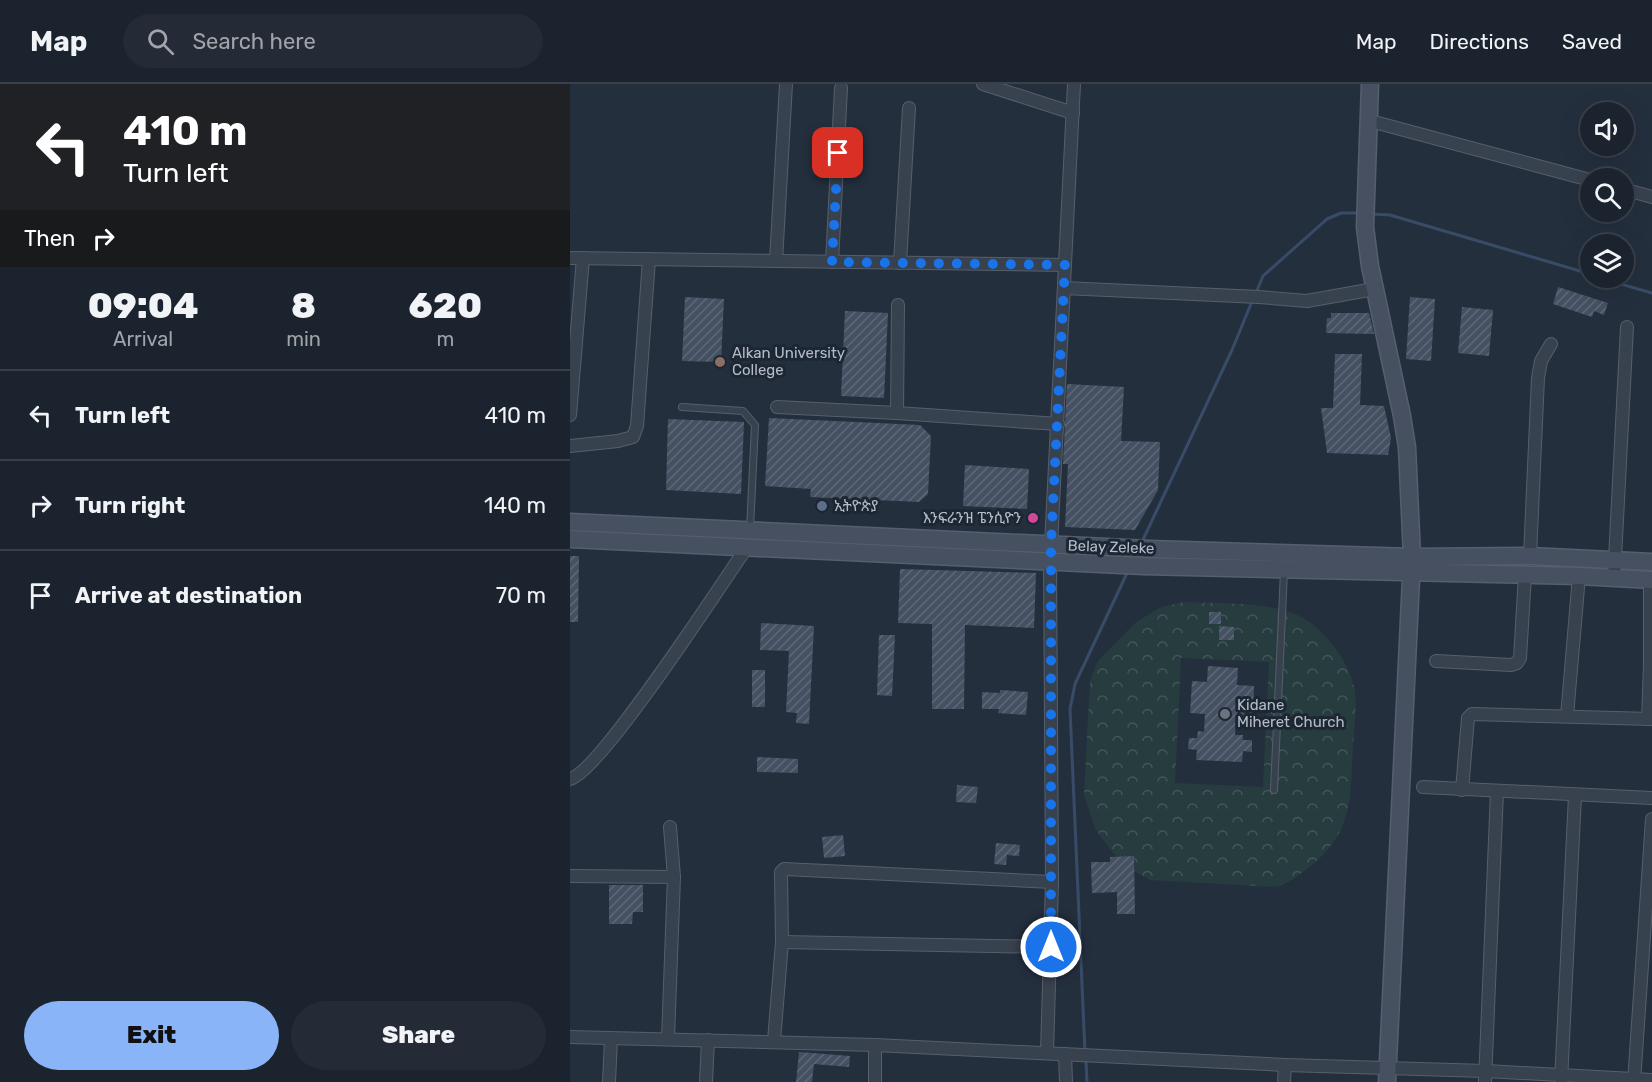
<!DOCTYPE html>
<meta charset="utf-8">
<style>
body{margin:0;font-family:Rubik,"Noto Sans Ethiopic",sans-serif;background:#242b36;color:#f1f3f6;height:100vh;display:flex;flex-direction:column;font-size:22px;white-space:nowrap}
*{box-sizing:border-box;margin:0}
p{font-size:20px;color:#a0a4aa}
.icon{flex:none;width:33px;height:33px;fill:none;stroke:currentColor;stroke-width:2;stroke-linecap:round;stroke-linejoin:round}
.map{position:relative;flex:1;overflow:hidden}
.sheet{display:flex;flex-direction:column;background:#1b232e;width:570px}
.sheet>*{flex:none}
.guide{background:#202124;color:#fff;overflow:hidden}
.controls{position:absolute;left:1010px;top:18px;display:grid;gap:12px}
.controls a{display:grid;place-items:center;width:54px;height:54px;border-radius:50%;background:#1b232e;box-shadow:0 6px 24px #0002,0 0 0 2px #39404a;font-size:30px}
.pin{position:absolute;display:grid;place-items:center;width:51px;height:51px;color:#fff;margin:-26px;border-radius:12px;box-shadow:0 3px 9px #0006}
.me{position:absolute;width:66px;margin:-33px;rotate:0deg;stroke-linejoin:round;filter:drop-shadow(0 0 4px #0008)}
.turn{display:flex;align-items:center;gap:21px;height:126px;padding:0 24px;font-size:27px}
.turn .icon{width:78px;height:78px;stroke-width:2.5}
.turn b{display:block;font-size:42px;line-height:51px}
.then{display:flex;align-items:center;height:57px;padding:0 24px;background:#0003;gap:12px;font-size:22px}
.eta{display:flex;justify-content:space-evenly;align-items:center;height:102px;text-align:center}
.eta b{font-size:36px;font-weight:800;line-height:42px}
.primary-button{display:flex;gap:12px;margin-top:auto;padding:12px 24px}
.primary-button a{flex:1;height:69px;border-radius:36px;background:#8ab4f8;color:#111;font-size:24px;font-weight:800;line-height:69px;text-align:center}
.primary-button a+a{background:#242b36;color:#f1f3f6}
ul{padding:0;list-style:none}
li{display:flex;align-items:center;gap:18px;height:90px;padding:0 24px;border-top:2px solid #39404a}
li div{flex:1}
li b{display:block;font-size:22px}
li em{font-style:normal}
header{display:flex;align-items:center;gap:36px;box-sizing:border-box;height:84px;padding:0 30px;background:#1b232e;border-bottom:2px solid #39404a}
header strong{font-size:28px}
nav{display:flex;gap:33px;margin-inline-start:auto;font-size:21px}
.search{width:420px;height:54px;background:#242b36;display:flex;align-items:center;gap:15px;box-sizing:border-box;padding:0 21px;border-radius:33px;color:#a0a4aa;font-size:22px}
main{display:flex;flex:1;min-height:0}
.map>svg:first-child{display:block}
.forest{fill:url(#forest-crowns);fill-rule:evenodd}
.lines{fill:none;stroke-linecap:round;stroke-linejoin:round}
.stream{stroke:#394c67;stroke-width:3}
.building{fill:url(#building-hatch)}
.lane-casing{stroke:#565f6c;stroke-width:8}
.street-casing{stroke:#565f6c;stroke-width:14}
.secondary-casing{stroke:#565f6c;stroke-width:19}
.lane{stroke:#38414e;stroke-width:6}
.street{stroke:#38414e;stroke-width:12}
.secondary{stroke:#465061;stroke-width:16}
.route{stroke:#1a73e8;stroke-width:10;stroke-dasharray:0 18}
.education-dot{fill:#8d6e63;stroke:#1d2633;stroke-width:2}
.service-dot{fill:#5c6f8a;stroke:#1d2633;stroke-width:2}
.hotel-dot{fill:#d1479c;stroke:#1d2633;stroke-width:2}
.worship-dot{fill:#6b7280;stroke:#1d2633;stroke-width:2}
.labels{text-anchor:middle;stroke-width:6;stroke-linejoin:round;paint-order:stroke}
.poi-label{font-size:15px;fill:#b4bcc9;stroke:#1d2633;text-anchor:start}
.street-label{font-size:15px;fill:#b4bcc9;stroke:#1d2633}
</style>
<header>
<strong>Map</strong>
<div class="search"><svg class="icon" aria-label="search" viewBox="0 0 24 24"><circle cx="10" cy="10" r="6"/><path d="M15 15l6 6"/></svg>Search here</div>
<nav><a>Map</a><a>Directions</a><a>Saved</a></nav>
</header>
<main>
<section class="sheet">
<div class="guide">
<div class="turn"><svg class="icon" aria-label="left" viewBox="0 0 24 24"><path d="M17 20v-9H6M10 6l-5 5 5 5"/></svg><div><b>410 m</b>Turn left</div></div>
<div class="then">Then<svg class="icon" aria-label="right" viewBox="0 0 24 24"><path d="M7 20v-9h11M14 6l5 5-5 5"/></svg></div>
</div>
<div class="eta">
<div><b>09:04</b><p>Arrival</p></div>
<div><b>8</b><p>min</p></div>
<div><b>620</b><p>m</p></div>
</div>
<ul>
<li><svg class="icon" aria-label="left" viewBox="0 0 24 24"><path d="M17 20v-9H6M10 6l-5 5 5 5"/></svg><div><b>Turn left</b></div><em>410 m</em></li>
<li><svg class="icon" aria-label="right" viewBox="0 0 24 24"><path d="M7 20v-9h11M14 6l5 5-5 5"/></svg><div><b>Turn right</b></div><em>140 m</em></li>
<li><svg class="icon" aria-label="arrive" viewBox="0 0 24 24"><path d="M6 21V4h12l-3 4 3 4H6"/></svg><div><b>Arrive at destination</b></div><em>70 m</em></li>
</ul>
<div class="primary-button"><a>Exit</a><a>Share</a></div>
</section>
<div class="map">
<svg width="1082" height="998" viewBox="0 0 1082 998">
<defs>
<pattern id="forest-crowns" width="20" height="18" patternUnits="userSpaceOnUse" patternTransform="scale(1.5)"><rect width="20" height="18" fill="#263c3f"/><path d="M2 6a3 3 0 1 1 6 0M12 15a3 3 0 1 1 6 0" fill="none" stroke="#435659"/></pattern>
<pattern id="building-hatch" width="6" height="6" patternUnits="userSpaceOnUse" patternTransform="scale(1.5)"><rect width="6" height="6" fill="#455162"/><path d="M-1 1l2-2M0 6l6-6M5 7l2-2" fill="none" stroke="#5d6877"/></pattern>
</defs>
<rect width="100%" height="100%" fill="#242f3e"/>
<!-- forest -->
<path class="forest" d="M 613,518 C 650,520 712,516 741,539 C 760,554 779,579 784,603 C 788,622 784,643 783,662 C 780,714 784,749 738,784 C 729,791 718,800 707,802 C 696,804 682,801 671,801 C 640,799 610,798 580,796 L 564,787 L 563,772 L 546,773 L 526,746 L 514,711 L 520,597 L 528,577 L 565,539 L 589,524 ZM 611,574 L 699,578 L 693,703 L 605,699 Z"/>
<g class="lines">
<!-- stream -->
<g class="stream">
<path d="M 801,130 L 820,131 L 1020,190"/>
<path d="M 1030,194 L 1082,209"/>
<path d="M 686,209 L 693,192 L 757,135 L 771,129 L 789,129"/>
<path d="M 571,460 L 662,266 L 683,215"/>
<path d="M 515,969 L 500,625 L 505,600 L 558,487"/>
<path d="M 516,976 L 517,998"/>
</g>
</g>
<!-- building -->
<g class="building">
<path d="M 988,203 L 1038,219 L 1034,231 L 1024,227 L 1022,233 L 983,220 Z"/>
<path d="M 115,213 L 154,215 L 151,278 L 112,277 Z"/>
<path d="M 840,213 L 865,215 L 861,277 L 836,275 Z"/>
<path d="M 892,223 L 923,226 L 919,272 L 888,269 Z"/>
<path d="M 275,227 L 318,229 L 314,314 L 271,312 Z"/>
<path d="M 761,229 L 799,229 L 804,250 L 756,249 L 757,234 L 761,234 Z"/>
<path d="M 765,270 L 792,270 L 790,321 L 814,322 L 821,354 L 818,371 L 757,369 L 751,324 L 763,324 Z"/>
<path d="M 497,300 L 554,303 L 551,357 L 590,358 L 588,406 L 565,446 L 495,443 L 498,380 L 493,380 Z"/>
<path d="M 199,334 L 350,341 L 361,352 L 358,410 L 349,418 L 240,413 L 241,405 L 195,402 Z"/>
<path d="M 98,335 L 174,338 L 171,410 L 96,406 Z"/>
<path d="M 395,381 L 459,385 L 457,425 L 393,422 Z"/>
<path d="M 0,472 L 9,472 L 8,538 L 0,538 Z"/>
<path d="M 330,485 L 466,489 L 464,544 L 395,541 L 394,625 L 362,625 L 362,540 L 328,539 Z"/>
<rect x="639" y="528" width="12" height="12"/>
<path d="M 191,539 L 244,542 L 239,640 L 226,639 L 227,629 L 216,628 L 219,567 L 190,566 Z"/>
<path d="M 649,542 L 664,543 L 664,556 L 649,556 Z"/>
<path d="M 309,551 L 325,551 L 322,612 L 307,611 Z"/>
<path d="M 638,582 L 668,584 L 667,601 L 684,602 L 683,633 L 666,632 L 665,651 L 673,651 L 673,656 L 682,656 L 682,668 L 673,667 L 672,678 L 626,676 L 627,666 L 618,665 L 619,654 L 627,654 L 628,647 L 634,648 L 635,630 L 620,629 L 622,597 L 637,598 Z"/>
<rect x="182" y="586" width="13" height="37"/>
<path d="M 430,606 L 458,608 L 456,631 L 428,629 L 429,625 L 412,625 L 412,608 L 430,609 Z"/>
<path d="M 187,673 L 228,675 L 228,689 L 187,688 Z"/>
<path d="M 387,701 L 408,703 L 406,719 L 386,718 Z"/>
<path d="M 273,751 L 275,772 L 254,774 L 252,753 Z"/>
<path d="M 426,759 L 450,761 L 449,772 L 437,771 L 436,781 L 424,780 Z"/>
<path d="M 564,772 L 565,830 L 547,830 L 547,808 L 522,809 L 521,778 L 540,778 L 540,773 Z"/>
<path d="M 39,801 L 73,801 L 73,828 L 63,828 L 62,840 L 39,840 Z"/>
<path d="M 229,968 L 280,972 L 279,983 L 244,980 L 242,998 L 226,998 Z"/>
</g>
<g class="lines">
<!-- lane casing -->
<g class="lane-casing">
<g id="lane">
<path d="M 112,323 L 173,327 L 185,341 L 180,445"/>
<path d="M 704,706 L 714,487"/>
</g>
</g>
<!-- street casing -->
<g class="street-casing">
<g id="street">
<path d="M 413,0 L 503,29"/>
<path d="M 808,39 L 1020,96"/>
<path d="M 1053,105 L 1082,113"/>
<path d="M 0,174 L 495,181"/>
<path d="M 206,177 L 216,0"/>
<path d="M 262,178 L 271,4"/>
<path d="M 330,179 L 339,24"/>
<path d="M 494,204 L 689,213 L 737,217 L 804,205"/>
<path d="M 207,323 L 327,329 L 488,340"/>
<path d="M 327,329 L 328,221"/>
<path d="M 0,331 L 13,174"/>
<path d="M 0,362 L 48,357 L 63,353 L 67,342 L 79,175"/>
<path d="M 481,461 L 504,0"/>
<path d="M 960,472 L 968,294 L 971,277 L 981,260"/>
<path d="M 1044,494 L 1057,243"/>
<path d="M 866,577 L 941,581 L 947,579 L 950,574 L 955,491"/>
<path d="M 997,632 L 1009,492"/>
<path d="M 1078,635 L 1080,580 L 1080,496"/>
<path d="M 0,695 C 30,688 152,499 177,463"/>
<path d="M 853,703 L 1082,714"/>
<path d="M 892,706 L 898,634 L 902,630 L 1082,635"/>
<path d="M 0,792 L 104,793"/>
<path d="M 212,858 L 481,863"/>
<path d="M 0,953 L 305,961 L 715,981 L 916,987 L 1082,996"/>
<path d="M 98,954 L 104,793 L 100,743"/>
<path d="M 204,957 L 212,858 L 211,788 L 214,785 L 482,798"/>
<path d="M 477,968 L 482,798 L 480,478"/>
<path d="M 495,970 L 496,998"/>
<path d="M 991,997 L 1005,711"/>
<path d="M 39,998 L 41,955"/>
<path d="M 136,998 L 138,956"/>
<path d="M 305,998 L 305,961"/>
<path d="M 714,998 L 715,981"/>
<path d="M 915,998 L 927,707"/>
<path d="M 1064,998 L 1082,735"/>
</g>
</g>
<!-- secondary casing -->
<g class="secondary-casing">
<g id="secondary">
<path d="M 800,0 L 795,143 L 800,182 L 832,332 L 837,363 L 842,473 L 817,998"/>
<path d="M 0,438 L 579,465 L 842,473 L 960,472 L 1082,478"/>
<path d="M 0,455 L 573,482 L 1009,492 L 1082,496"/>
</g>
</g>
<!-- lane -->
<use href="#lane" class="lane"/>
<!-- street -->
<use href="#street" class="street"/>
<!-- secondary -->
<use href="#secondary" class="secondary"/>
</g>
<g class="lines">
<!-- route -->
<path class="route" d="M 268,69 L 262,178 L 495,181 L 481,461 L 481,863"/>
</g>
<!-- markers -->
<circle class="education-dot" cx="150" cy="278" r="6"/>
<circle class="service-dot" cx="252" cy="422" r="6"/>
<circle class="hotel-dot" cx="463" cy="434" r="6"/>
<circle class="worship-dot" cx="655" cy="630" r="6"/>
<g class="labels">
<!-- poi labels -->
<g class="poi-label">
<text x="162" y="274">Alkan University<tspan x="162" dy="17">College</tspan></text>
<text x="264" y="427">ኢትዮጵያ</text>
<text x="451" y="439" text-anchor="end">እንፍራንዝ ፔንሲዮን</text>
<text x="667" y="626">Kidane<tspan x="667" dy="17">Miheret Church</tspan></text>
</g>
<!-- street labels -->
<g class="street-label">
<text transform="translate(541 463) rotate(2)" y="5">Belay Zeleke</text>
</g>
</g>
</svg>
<div class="controls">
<a><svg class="icon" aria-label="sound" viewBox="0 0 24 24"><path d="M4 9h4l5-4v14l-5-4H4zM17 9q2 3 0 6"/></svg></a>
<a><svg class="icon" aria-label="search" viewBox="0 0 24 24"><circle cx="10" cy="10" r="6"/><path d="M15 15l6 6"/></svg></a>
<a><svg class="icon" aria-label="layers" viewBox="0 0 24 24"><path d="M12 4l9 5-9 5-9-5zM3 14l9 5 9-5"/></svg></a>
</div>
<div class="pin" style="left:268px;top:69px;background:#d93025"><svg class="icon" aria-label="arrive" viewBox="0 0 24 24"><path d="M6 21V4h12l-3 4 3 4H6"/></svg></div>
<svg class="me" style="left:481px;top:863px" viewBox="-20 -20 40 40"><circle r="17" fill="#1a73e8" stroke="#fff" stroke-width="3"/><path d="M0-11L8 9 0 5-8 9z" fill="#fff"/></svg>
</div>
</main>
